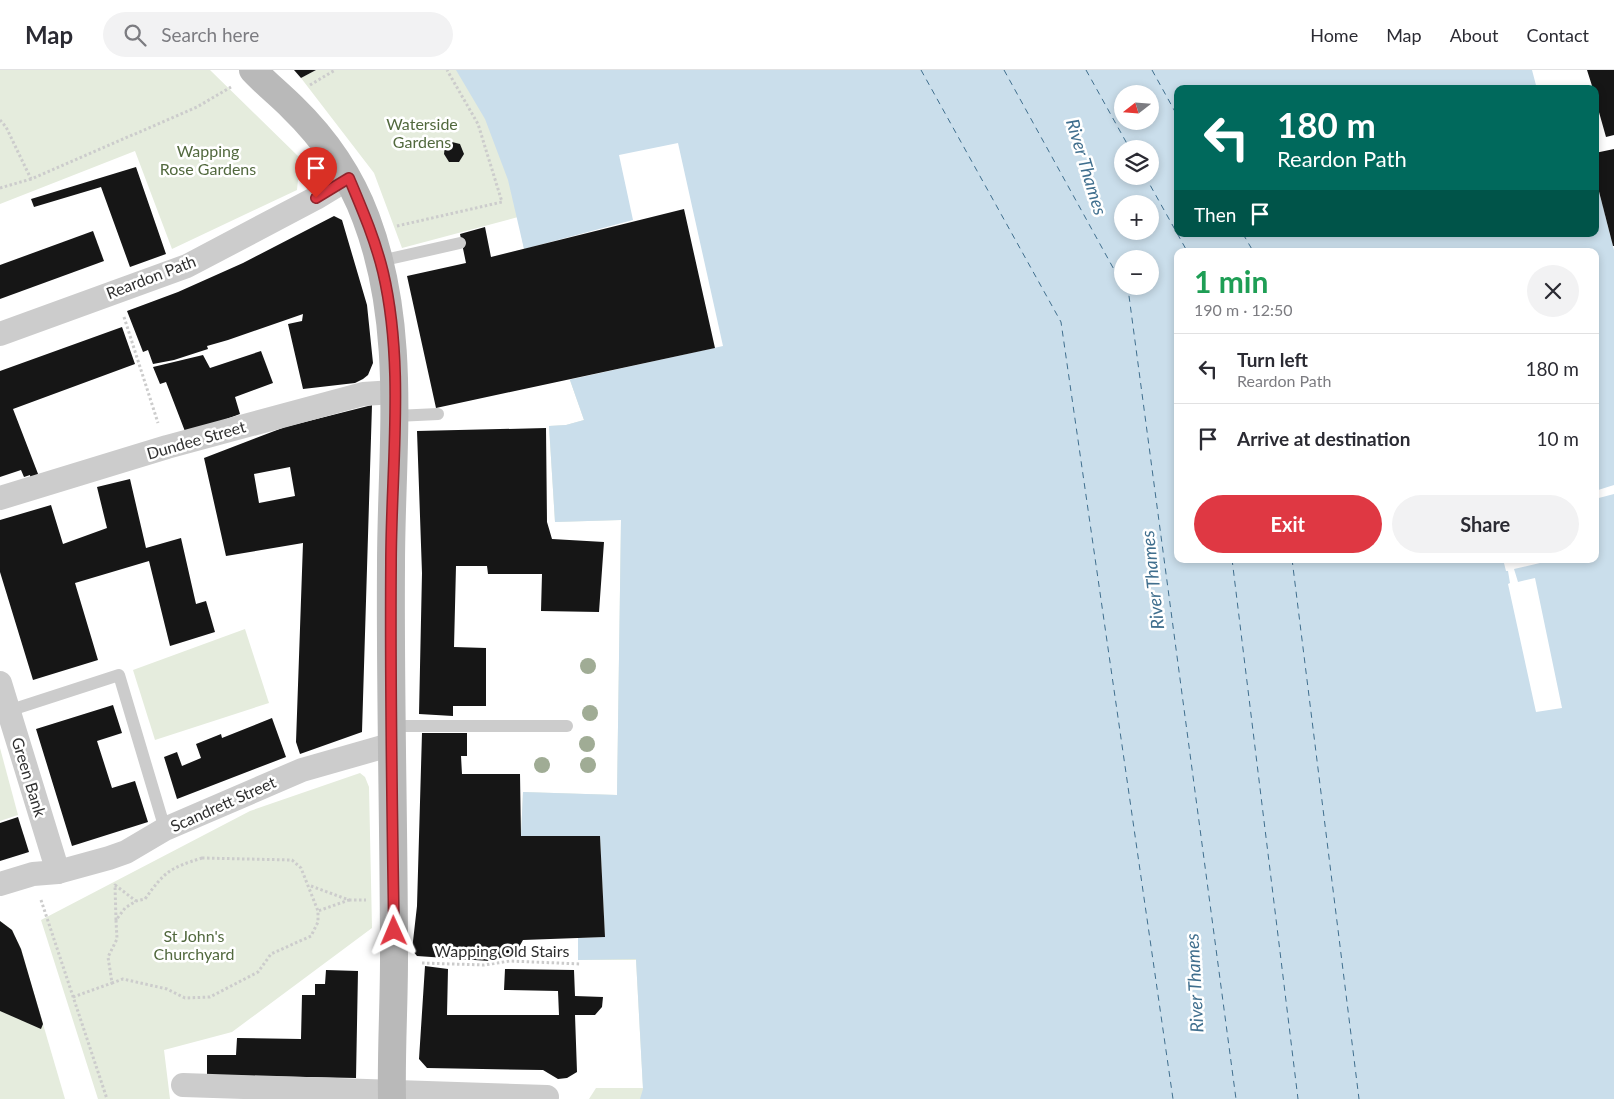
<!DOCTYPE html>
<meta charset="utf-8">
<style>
body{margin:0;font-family:Lato,sans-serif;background:#f2f2f3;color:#2b2b33;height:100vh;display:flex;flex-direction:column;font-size:19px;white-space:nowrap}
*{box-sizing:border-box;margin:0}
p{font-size:16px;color:#7c7c81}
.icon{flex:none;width:28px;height:28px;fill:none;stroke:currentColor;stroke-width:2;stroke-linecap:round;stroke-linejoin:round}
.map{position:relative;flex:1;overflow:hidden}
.drawer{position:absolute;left:1174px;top:178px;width:425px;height:315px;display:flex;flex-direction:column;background:#fff;border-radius:10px;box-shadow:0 2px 8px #0003}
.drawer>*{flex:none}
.hud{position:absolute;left:1174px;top:15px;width:425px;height:152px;border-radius:10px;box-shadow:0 2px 8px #0003;background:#00695c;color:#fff;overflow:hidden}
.needle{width:32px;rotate:253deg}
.controls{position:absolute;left:1114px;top:15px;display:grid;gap:10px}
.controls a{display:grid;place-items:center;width:45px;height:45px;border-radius:50%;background:#fff;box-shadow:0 2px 8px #0003;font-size:25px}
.pin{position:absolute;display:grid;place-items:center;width:42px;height:42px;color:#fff;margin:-51px -21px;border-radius:50% 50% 50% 0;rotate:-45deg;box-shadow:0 0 5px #0007}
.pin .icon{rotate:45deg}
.me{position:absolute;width:55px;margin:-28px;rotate:359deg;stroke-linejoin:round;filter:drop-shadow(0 0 4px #0008)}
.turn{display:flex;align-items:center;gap:18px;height:105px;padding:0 20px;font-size:22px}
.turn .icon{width:65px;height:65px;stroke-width:2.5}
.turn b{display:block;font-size:35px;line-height:42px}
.then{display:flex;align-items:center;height:48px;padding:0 20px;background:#0003;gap:10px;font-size:19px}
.round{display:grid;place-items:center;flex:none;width:52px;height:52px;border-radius:26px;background:#f2f2f3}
.head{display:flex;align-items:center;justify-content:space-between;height:85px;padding:0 20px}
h1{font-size:30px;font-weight:700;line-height:38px;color:#1e9e55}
.primary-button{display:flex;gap:10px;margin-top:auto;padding:10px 20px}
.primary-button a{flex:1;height:58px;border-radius:30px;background:#df3843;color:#fff;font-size:20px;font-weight:700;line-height:58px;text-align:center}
.primary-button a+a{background:#f2f2f3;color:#2b2b33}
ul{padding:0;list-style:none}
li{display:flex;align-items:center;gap:15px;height:70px;padding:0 20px;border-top:1px solid #e1e1e2}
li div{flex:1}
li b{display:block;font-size:19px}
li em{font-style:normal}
header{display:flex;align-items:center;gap:30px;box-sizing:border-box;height:70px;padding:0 25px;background:#fff;border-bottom:1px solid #e1e1e2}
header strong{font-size:24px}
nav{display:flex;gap:28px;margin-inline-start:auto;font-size:18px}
.search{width:350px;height:45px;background:#f2f2f3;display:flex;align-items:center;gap:12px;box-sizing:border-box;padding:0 18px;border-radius:28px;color:#7c7c81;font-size:19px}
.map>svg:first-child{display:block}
.green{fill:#e5ecdd}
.water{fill:#cadeeb;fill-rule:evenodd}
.pier{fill:#fff}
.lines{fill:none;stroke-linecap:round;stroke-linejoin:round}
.ferry{stroke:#406f8e;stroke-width:1;stroke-dasharray:6 5;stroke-linecap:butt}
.building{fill:#161616;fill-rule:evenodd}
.path{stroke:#ccc;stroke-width:3;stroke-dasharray:2.5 2.5;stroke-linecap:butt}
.lane{stroke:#ccc;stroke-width:12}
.street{stroke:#ccc;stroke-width:24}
.secondary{stroke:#b9b9b9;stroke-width:28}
.tree{fill:#a0ac95}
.route-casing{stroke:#91242c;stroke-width:12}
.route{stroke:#df3843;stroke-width:9}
.labels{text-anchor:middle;stroke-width:5;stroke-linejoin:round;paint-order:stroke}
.park-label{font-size:16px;fill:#52693e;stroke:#fff}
.street-label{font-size:16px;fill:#2f2f2f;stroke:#fff}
.water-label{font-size:18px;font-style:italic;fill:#406f8e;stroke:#fff}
</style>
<header>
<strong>Map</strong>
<div class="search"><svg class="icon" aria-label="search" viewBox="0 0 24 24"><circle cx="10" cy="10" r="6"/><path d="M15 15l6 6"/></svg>Search here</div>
<nav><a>Home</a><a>Map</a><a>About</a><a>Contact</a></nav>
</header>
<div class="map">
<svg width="1614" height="1029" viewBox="0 0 1614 1029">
<rect width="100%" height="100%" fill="#fff"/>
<!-- green -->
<g class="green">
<path d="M 0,0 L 210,0 L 300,88 L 297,120 L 172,179 L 135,81 L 0,134 Z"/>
<path d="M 316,0 L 565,0 L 582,60 L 682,1029 L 589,1029 L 596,1018 L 643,1018 L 636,890 L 578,890 L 605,867 L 600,766 L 521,766 L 523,722 L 617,725 L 621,450 L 555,452 L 549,356 L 566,355 L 584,350 L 524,179 L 518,147 L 402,178 L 374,103 L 301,8 Z"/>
<path d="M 245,559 L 269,633 L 155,670 L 133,600 Z"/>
<path d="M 0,678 L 18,745 L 0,751 Z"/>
<path d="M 360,703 L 365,707 L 369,717 L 372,858 L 232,962 L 164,980 L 170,1029 L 98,1029 L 41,850 L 250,741 Z"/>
<path d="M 0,851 L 12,860 L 21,879 L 65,1029 L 0,1029 Z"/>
</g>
<!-- water -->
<path class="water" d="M 456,0 L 1532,0 L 1537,19 L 1178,19 L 1178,164 L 1595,164 L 1595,106 L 1614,180 L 1614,1029 L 640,1029 L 643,1019 L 636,889 L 578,890 L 578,868 L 605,867 L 600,766 L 521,766 L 523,722 L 617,725 L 621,450 L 555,452 L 549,356 L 566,355 L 584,350 L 524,179 L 508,110 L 485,49 ZM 1122,24 L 1150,24 L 1150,51 L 1122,51 ZM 1122,79 L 1150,79 L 1150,106 L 1122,106 ZM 1122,134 L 1150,134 L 1150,161 L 1122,161 ZM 1178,181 L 1595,181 L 1595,489 L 1178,489 ZM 1122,189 L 1150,189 L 1150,216 L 1122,216 Z"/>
<!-- pier -->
<g class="pier">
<path d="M 678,73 L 723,276 L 568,310 L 524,179 L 633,150 L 619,85 Z"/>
<path d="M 1614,415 L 1614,424 L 1595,429 L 1595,421 Z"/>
<path d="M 1503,489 L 1539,489 L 1540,493 L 1514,499 L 1518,512 L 1535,508 L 1562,638 L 1536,642 L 1508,514 L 1510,513 L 1508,501 L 1506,501 Z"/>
</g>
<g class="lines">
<!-- ferry -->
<g class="ferry">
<path d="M 921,0 L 1061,252 L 1173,1029"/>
<path d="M 1004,0 L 1122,214"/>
<path d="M 1086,0 L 1130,79"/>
<path d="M 1152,0 L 1178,47"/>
<path d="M 1145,106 L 1187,181"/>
<path d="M 1243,164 L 1253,181"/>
<path d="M 1124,216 L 1129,226 L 1236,1029"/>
<path d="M 1232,489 L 1298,1029"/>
<path d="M 1292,489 L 1359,1029"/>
</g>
</g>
<!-- building -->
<g class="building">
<path d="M 294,0 L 316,0 L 301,8 Z"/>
<path d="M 1587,0 L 1614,0 L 1614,65 L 1606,67 L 1595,28 L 1595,19 L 1593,19 Z"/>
<path d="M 452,72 L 460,74 L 464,84 L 459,92 L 449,92 L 444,84 L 445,75 Z"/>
<path d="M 1614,79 L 1614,176 L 1613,176 L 1595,106 L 1595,83 Z"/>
<path d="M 136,97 L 166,184 L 130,197 L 101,117 L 34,137 L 31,129 Z"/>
<path d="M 684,139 L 715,278 L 436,338 L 407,206 L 466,193 L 460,164 L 485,157 L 491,187 Z"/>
<path d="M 334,146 L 342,150 L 367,235 L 373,293 L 368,305 L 363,309 L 355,313 L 303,319 L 288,254 L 302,251 L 303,244 L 228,270 L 207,276 L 208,279 L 174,290 L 153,294 L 148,280 L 143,282 L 127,241 L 178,222 L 243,193 Z"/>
<path d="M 93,161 L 104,191 L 0,229 L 0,195 Z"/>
<path d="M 122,257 L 135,294 L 13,339 L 40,409 L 31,412 L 30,405 L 24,407 L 21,400 L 0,407 L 0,301 Z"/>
<path d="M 261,281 L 273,313 L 235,327 L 240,344 L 186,364 L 166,312 L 160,314 L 153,297 L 203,285 L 210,298 Z"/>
<path d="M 372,335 L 362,662 L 300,684 L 296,672 L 303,473 L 226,486 L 204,388 L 285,357 ZM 290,397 L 295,426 L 259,433 L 254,404 Z"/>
<path d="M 546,358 L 547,452 L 552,469 L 604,472 L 599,542 L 541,541 L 542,504 L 488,504 L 487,496 L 456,496 L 454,577 L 486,578 L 486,636 L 453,636 L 453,646 L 419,644 L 422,503 L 417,361 Z"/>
<path d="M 130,409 L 146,478 L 181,468 L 196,534 L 206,531 L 215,562 L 170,576 L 149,491 L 75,513 L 98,590 L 33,610 L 0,502 L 0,450 L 51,435 L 63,474 L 107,458 L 97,417 Z"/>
<path d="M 113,635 L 122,663 L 97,671 L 112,718 L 135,711 L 148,752 L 72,776 L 36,659 Z"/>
<path d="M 272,648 L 286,687 L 177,729 L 164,687 L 177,682 L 182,696 L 201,688 L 196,674 L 221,664 L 222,668 Z"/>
<path d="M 422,663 L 467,663 L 467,686 L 461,686 L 462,704 L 520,704 L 521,766 L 600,766 L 605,867 L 523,870 L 515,884 L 489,891 L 417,886 L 412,880 L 417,836 Z"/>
<path d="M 18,747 L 29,782 L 0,791 L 0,753 Z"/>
<path d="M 0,851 L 12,860 L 21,879 L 43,954 L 41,959 L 0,941 Z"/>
<path d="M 425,896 L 448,899 L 447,945 L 559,945 L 558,921 L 504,920 L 505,899 L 574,900 L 575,926 L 603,927 L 602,937 L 595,945 L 575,945 L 577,1002 L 567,1008 L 558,1009 L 543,1000 L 427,998 L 419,989 Z"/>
<path d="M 326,900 L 358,901 L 356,1008 L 207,1005 L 207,985 L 236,985 L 237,968 L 301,969 L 302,925 L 315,925 L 315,914 L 325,914 Z"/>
</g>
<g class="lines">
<!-- path -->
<g class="path">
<path d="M 310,15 L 335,0"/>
<path d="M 0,50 L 6,57 L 31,109 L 197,37 L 231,17"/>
<path d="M 0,118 L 31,109"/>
<path d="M 397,156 L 502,132 L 478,54 L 447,0"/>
<path d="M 124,247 L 158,353"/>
<path d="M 202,788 L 292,790 L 301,798 L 318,841 L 318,852 L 311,866 L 271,884 L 258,902 L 210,927 L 185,928 L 167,919 L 123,909 L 112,913 L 108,887 L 117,869 L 116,850 L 125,838 L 136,831 L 145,829 C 165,801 170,798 202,788 Z"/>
<path d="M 311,816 L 349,830 L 318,841"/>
<path d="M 41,830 L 107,1029"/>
<path d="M 349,830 L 366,830"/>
<path d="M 116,850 L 115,815 L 136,831"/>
<path d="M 422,893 L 484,895 L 510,891 L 581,894"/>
<path d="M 73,927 L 112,913"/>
</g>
<!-- lane -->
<g class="lane">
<path d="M 380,191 L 460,173"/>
<path d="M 396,346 L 438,344"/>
<path d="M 8,641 L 119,605 L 165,759"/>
<path d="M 392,656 L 567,656"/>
</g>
<!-- street -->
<g class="street">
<path d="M 0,264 L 187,196 L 316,128 L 349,108"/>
<path d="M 0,428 L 167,377 L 363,324 L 394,322"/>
<path d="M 0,613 L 58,802"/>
<path d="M 0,814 L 33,804 L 58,802 L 109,788 L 126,782 L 165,759 L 302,700 L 393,674"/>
<path d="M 183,1015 L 547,1027"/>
</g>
<!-- secondary -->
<path class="secondary" d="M 253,0 C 265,13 279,24 292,37 C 325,69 350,105 366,148 C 408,259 391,379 391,495 C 390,626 394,758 394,889 C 394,936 391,982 392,1029"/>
</g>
<!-- trees -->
<g class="tree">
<circle cx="588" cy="596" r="8"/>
<circle cx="590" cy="643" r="8"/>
<circle cx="587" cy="674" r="8"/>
<circle cx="542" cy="695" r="8"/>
<circle cx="588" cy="695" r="8"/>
</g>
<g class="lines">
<!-- route casing -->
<g class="route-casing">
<path id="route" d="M 316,128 L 349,108 C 362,139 375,169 383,202 C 405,296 391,398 391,494 C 390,616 392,739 394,861"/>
</g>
<!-- route -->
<use href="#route" class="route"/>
</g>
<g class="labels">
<!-- park labels -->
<g class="park-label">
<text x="422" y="60">Waterside<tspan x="422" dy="18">Gardens</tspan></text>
<text x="208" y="87">Wapping<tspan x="208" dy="18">Rose Gardens</tspan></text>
<text x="194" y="872">St John's<tspan x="194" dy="18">Churchyard</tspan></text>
</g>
<!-- street labels -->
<g class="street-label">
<text transform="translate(151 207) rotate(-21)" y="6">Reardon Path</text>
<text transform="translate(196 370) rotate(-16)" y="6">Dundee Street</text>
<text transform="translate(29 707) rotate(73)" y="6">Green Bank</text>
<text transform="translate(223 734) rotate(-24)" y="6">Scandrett Street</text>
<text x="502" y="887">Wapping Old Stairs</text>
</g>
<!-- water labels -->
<g class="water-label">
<text transform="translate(1086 97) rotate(73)" y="6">River Thames</text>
<text transform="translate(1153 510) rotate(-96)" y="6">River Thames</text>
<text transform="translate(1195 913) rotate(-93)" y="6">River Thames</text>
</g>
</g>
</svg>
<div class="controls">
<a><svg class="needle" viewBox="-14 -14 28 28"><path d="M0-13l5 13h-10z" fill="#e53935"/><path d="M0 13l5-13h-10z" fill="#7c7c81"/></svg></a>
<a><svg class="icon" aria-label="layers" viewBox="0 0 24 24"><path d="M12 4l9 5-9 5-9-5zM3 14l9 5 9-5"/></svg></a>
<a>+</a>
<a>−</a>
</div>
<div class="pin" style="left:316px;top:128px;background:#d93025"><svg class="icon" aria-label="arrive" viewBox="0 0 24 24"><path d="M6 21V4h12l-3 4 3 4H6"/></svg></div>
<svg class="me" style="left:394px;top:861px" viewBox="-20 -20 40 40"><path d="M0-17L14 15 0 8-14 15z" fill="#df3843" stroke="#fff" stroke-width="4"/></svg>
<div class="hud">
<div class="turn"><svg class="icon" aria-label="left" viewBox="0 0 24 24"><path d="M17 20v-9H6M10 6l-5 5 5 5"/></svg><div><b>180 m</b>Reardon Path</div></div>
<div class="then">Then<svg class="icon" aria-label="arrive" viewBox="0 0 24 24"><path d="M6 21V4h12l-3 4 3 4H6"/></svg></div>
</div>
<section class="drawer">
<div class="head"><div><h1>1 min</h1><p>190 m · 12:50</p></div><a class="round"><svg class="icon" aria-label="close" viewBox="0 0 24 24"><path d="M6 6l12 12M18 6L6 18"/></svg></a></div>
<ul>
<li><svg class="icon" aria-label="left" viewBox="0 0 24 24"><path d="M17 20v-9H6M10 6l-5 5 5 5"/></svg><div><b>Turn left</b><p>Reardon Path</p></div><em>180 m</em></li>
<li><svg class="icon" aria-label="arrive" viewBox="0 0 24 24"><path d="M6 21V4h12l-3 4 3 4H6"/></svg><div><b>Arrive at destination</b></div><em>10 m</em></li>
</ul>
<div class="primary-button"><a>Exit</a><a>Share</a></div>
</section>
</div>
